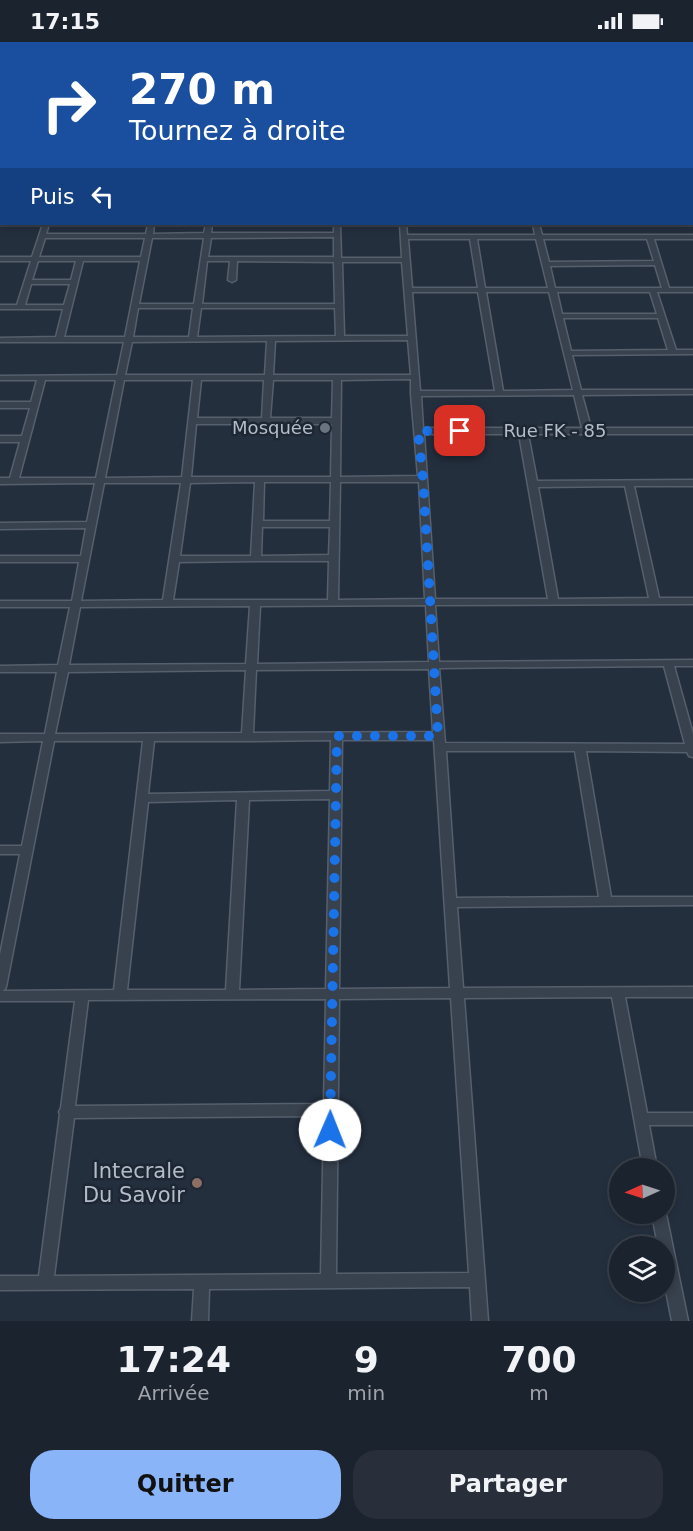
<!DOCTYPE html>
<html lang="fr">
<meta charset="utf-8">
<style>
body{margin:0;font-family:"DejaVu Sans",sans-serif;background:#282f3a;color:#f1f3f6;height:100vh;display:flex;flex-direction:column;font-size:22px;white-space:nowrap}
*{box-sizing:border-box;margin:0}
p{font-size:20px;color:#a0a4aa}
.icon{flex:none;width:33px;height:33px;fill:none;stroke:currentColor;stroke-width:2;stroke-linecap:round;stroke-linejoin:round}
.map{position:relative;height:1279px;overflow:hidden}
.details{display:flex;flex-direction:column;background:#1b232e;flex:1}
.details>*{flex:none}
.guide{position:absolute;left:0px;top:0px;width:693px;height:183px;box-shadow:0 3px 9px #0003,0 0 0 2px #39404a;background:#1a4fa0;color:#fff;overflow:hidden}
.needle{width:39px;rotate:267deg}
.buttons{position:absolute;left:609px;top:1116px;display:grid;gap:12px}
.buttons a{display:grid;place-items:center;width:66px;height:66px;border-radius:50%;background:#1b232e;box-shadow:0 3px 9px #0003,0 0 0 2px #39404a;font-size:30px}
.pin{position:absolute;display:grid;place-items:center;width:51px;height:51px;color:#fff;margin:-26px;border-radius:12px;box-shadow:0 3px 9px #0006}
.me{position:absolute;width:66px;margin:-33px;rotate:1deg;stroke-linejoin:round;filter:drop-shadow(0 0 4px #0008)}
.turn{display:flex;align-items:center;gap:21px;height:126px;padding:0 30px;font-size:27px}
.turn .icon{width:78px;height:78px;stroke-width:2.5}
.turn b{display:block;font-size:42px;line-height:51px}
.then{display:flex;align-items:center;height:57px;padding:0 30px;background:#0003;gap:12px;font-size:22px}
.eta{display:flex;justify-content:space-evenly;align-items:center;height:102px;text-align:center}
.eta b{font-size:36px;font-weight:600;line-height:42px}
.button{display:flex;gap:12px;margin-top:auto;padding:12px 30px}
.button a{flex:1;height:69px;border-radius:24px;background:#8ab4f8;color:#111;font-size:24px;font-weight:600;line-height:69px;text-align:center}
.button a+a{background:#282f3a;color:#f1f3f6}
.status{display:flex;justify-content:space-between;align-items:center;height:42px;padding:0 30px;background:#1b232e;direction:ltr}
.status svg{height:16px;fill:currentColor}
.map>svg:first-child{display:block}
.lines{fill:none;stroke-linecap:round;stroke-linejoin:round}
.minor-casing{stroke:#565f6c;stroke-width:3}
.tertiary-casing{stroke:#565f6c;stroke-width:2}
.secondary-casing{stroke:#565f6c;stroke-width:2}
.minor{fill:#38414e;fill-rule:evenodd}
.tertiary{fill:#38414e;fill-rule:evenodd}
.secondary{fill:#465061;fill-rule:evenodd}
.route{stroke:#1a73e8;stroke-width:10;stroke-dasharray:0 18}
.worship-dot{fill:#6b7280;stroke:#1d2633;stroke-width:2}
.education-dot{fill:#8d6e63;stroke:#1d2633;stroke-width:2}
.labels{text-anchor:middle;stroke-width:5;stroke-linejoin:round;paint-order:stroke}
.poi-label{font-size:18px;fill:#b4bcc9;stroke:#1d2633;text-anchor:end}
.street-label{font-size:18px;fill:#b4bcc9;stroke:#1d2633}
.near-poi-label{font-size:21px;fill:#b4bcc9;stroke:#1d2633;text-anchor:end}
</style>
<div class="status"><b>17:15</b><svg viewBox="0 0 49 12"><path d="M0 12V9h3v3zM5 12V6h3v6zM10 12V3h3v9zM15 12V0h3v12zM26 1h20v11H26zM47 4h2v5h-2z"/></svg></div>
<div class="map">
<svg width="693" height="1279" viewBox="0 0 693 1279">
<rect width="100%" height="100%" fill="#242f3e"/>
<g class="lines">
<!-- minor casing -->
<g class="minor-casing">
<g id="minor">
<path d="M 58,0 L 94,0 L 92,2 L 56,2 Z"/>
<rect x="148" y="0" width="6" height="2"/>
<rect x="199" y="0" width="6" height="2"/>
<rect x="385" y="0" width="6" height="2"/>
<path d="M 432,0 L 438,0 L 439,2 L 433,2 Z"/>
<rect x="0" y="2" width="2" height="4"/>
<rect x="0" y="18" width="2" height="4"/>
<rect x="692" y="19" width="1" height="4"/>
<rect x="0" y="54" width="2" height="4"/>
<rect x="692" y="62" width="1" height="4"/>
<rect x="0" y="71" width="2" height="4"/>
<rect x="0" y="90" width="2" height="4"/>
<rect x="0" y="113" width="2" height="4"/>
<rect x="0" y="136" width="2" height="4"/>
<path d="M 43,182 L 49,182 L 46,192 L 146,192 L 148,182 L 154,182 L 153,192 L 204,191 L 206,182 L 212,182 L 211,191 L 334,191 L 334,182 L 340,182 L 341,216 L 402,216 L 400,182 L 406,182 L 407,193 L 535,193 L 533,182 L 539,182 L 542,193 L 693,193 L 693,197 L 654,197 L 669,246 L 693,246 L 693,250 L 657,250 L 676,308 L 693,308 L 693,312 L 572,313 L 581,348 L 693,348 L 693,352 L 582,353 L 591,386 L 693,386 L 693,392 L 528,392 L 537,439 L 693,438 L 693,444 L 634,444 L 659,556 L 693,556 L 693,562 L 435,563 L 439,620 L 693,618 L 693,624 L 674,624 L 693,692 L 693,715 L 689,714 L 687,710 L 586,709 L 611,855 L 693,855 L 693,863 L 457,865 L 463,946 L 693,945 L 693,955 L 625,955 L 647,1071 L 693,1071 L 693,1083 L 649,1083 L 657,1126 L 643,1126 L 612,955 L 464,956 L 488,1279 L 472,1279 L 470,1245 L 209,1247 L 208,1279 L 192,1279 L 194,1247 L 0,1248 L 0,1234 L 39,1234 L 60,1072 L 59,1070 L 61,1066 L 75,959 L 0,959 L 0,913 L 20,812 L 0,812 L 0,804 L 22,804 L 43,699 L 0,700 L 0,692 L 45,692 L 57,630 L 0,630 L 0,624 L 58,623 L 70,565 L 0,565 L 0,559 L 72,559 L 79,520 L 0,520 L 0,514 L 81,514 L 86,486 L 0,487 L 0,481 L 87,480 L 95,441 L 0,442 L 0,436 L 10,436 L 20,400 L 0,400 L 0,394 L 22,394 L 30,366 L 0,366 L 0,360 L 31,360 L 37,338 L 0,338 L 0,334 L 117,333 L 124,300 L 0,300 L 0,296 L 56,295 L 63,267 L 0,267 L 0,263 L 17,263 L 31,219 L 0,219 L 0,215 L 32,215 ZM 334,195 L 334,215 L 208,215 L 211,196 ZM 45,196 L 145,196 L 141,215 L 39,215 ZM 152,196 L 204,196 L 194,262 L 139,262 ZM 408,197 L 470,197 L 478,246 L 412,246 ZM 477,197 L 536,197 L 548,246 L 485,246 ZM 543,197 L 647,197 L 654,219 L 549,220 ZM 38,219 L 76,219 L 71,238 L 32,238 ZM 83,219 L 140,219 L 125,295 L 64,295 ZM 207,219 L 230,219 L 228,238 L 232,240 L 236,238 L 237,219 L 334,220 L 335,262 L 202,262 ZM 342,220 L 402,220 L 408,294 L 344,294 ZM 655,223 L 662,246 L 555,246 L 550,224 ZM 31,242 L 70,242 L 64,263 L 25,263 ZM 412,250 L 478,250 L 495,349 L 420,349 ZM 486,250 L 549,250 L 573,348 L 503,349 ZM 557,250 L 650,250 L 657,272 L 562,272 ZM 138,266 L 193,266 L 189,295 L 133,295 ZM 201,266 L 335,266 L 336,294 L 197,295 ZM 563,276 L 658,276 L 668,308 L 571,309 ZM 408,298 L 411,333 L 273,333 L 275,299 ZM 267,299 L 265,333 L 125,333 L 132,300 ZM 411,337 L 411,352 L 418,434 L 340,435 L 341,338 ZM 45,338 L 116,338 L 96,436 L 19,436 ZM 124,338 L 193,338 L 182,435 L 105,436 ZM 201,338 L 264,338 L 262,376 L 197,376 ZM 273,338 L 333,338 L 332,376 L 270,376 ZM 574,353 L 582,386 L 423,386 L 421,354 ZM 196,382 L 332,382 L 331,435 L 191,435 ZM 424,392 L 519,392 L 548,557 L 435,557 ZM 255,440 L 251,514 L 180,514 L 190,441 ZM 264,440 L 331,440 L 330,479 L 263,479 ZM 340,440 L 419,440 L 425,557 L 338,558 ZM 104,441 L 181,441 L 163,558 L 81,559 ZM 625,444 L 649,556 L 558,557 L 538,445 ZM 262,485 L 330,485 L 329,513 L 261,514 ZM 254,519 L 329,519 L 328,558 L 173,558 L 179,520 ZM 426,563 L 429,620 L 257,622 L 260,564 ZM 250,564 L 246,622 L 69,623 L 80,565 ZM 664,624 L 685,702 L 445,701 L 439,626 ZM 429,627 L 433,690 L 253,691 L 256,628 ZM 246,628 L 242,691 L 55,692 L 68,630 ZM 342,698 L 434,698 L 450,946 L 339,947 ZM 54,699 L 143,699 L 114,948 L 3,949 L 6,945 ZM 247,699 L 331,698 L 330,749 L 148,752 L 154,699 ZM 446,709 L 575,709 L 599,855 L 456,856 ZM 330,757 L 326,947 L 239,948 L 249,758 ZM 237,758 L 226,948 L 127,948 L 148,760 ZM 451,956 L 469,1231 L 336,1232 L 339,957 ZM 326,957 L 324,1062 L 75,1064 L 88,958 ZM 324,1074 L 321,1232 L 54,1234 L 74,1076 Z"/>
<path d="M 664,1168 L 666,1172 L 688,1279 L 672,1279 L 664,1239 L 664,1204 L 658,1204 L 652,1172 L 664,1172 Z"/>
</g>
</g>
<!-- tertiary casing -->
<g class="tertiary-casing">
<g id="tertiary">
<rect x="692" y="165" width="1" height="4"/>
<rect x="0" y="167" width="2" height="4"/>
</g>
</g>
<!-- secondary casing -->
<g class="secondary-casing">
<g id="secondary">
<path d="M 648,0 L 656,0 L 656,2 L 649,2 Z"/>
<rect x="692" y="84" width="1" height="8"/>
<rect x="692" y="109" width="1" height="7"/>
</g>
</g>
<!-- minor -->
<use href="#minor" class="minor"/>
<!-- tertiary -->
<use href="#tertiary" class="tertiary"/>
<!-- secondary -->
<use href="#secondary" class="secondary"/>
</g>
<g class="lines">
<!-- route -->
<path class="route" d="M 330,1088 L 337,694 L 438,694 L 423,437 L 418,389 L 460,389"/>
</g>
<!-- markers -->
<circle class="worship-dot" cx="325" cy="386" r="6"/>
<circle class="education-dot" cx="197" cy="1141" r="6"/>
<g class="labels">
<!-- poi labels -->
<g class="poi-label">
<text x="313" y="392">Mosquée</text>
</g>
<!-- street labels -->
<g class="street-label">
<text x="555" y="395">Rue FK - 85</text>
</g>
<!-- near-poi labels -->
<g class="near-poi-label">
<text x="185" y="1136">Intecrale<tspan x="185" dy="24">Du Savoir</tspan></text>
</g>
</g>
</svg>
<div class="buttons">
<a><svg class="needle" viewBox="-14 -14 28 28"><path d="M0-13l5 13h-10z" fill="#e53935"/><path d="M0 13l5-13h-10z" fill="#a0a4aa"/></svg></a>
<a><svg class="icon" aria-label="layers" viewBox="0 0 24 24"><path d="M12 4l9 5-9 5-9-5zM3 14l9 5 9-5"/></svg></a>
</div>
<div class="pin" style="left:460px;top:389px;background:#d93025"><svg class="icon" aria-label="arrive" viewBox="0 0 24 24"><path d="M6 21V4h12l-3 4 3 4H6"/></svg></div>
<svg class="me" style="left:330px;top:1088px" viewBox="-20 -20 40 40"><circle r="19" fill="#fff"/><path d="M0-13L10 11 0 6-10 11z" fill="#1a73e8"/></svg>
<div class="guide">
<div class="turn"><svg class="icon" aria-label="right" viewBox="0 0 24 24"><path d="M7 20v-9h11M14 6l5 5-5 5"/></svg><div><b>270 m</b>Tournez à droite</div></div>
<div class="then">Puis<svg class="icon" aria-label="left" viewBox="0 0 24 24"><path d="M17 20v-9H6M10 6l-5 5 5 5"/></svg></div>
</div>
</div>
<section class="details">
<div class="eta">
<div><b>17:24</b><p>Arrivée</p></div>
<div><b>9</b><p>min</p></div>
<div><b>700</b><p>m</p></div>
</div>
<div class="button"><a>Quitter</a><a>Partager</a></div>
</section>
